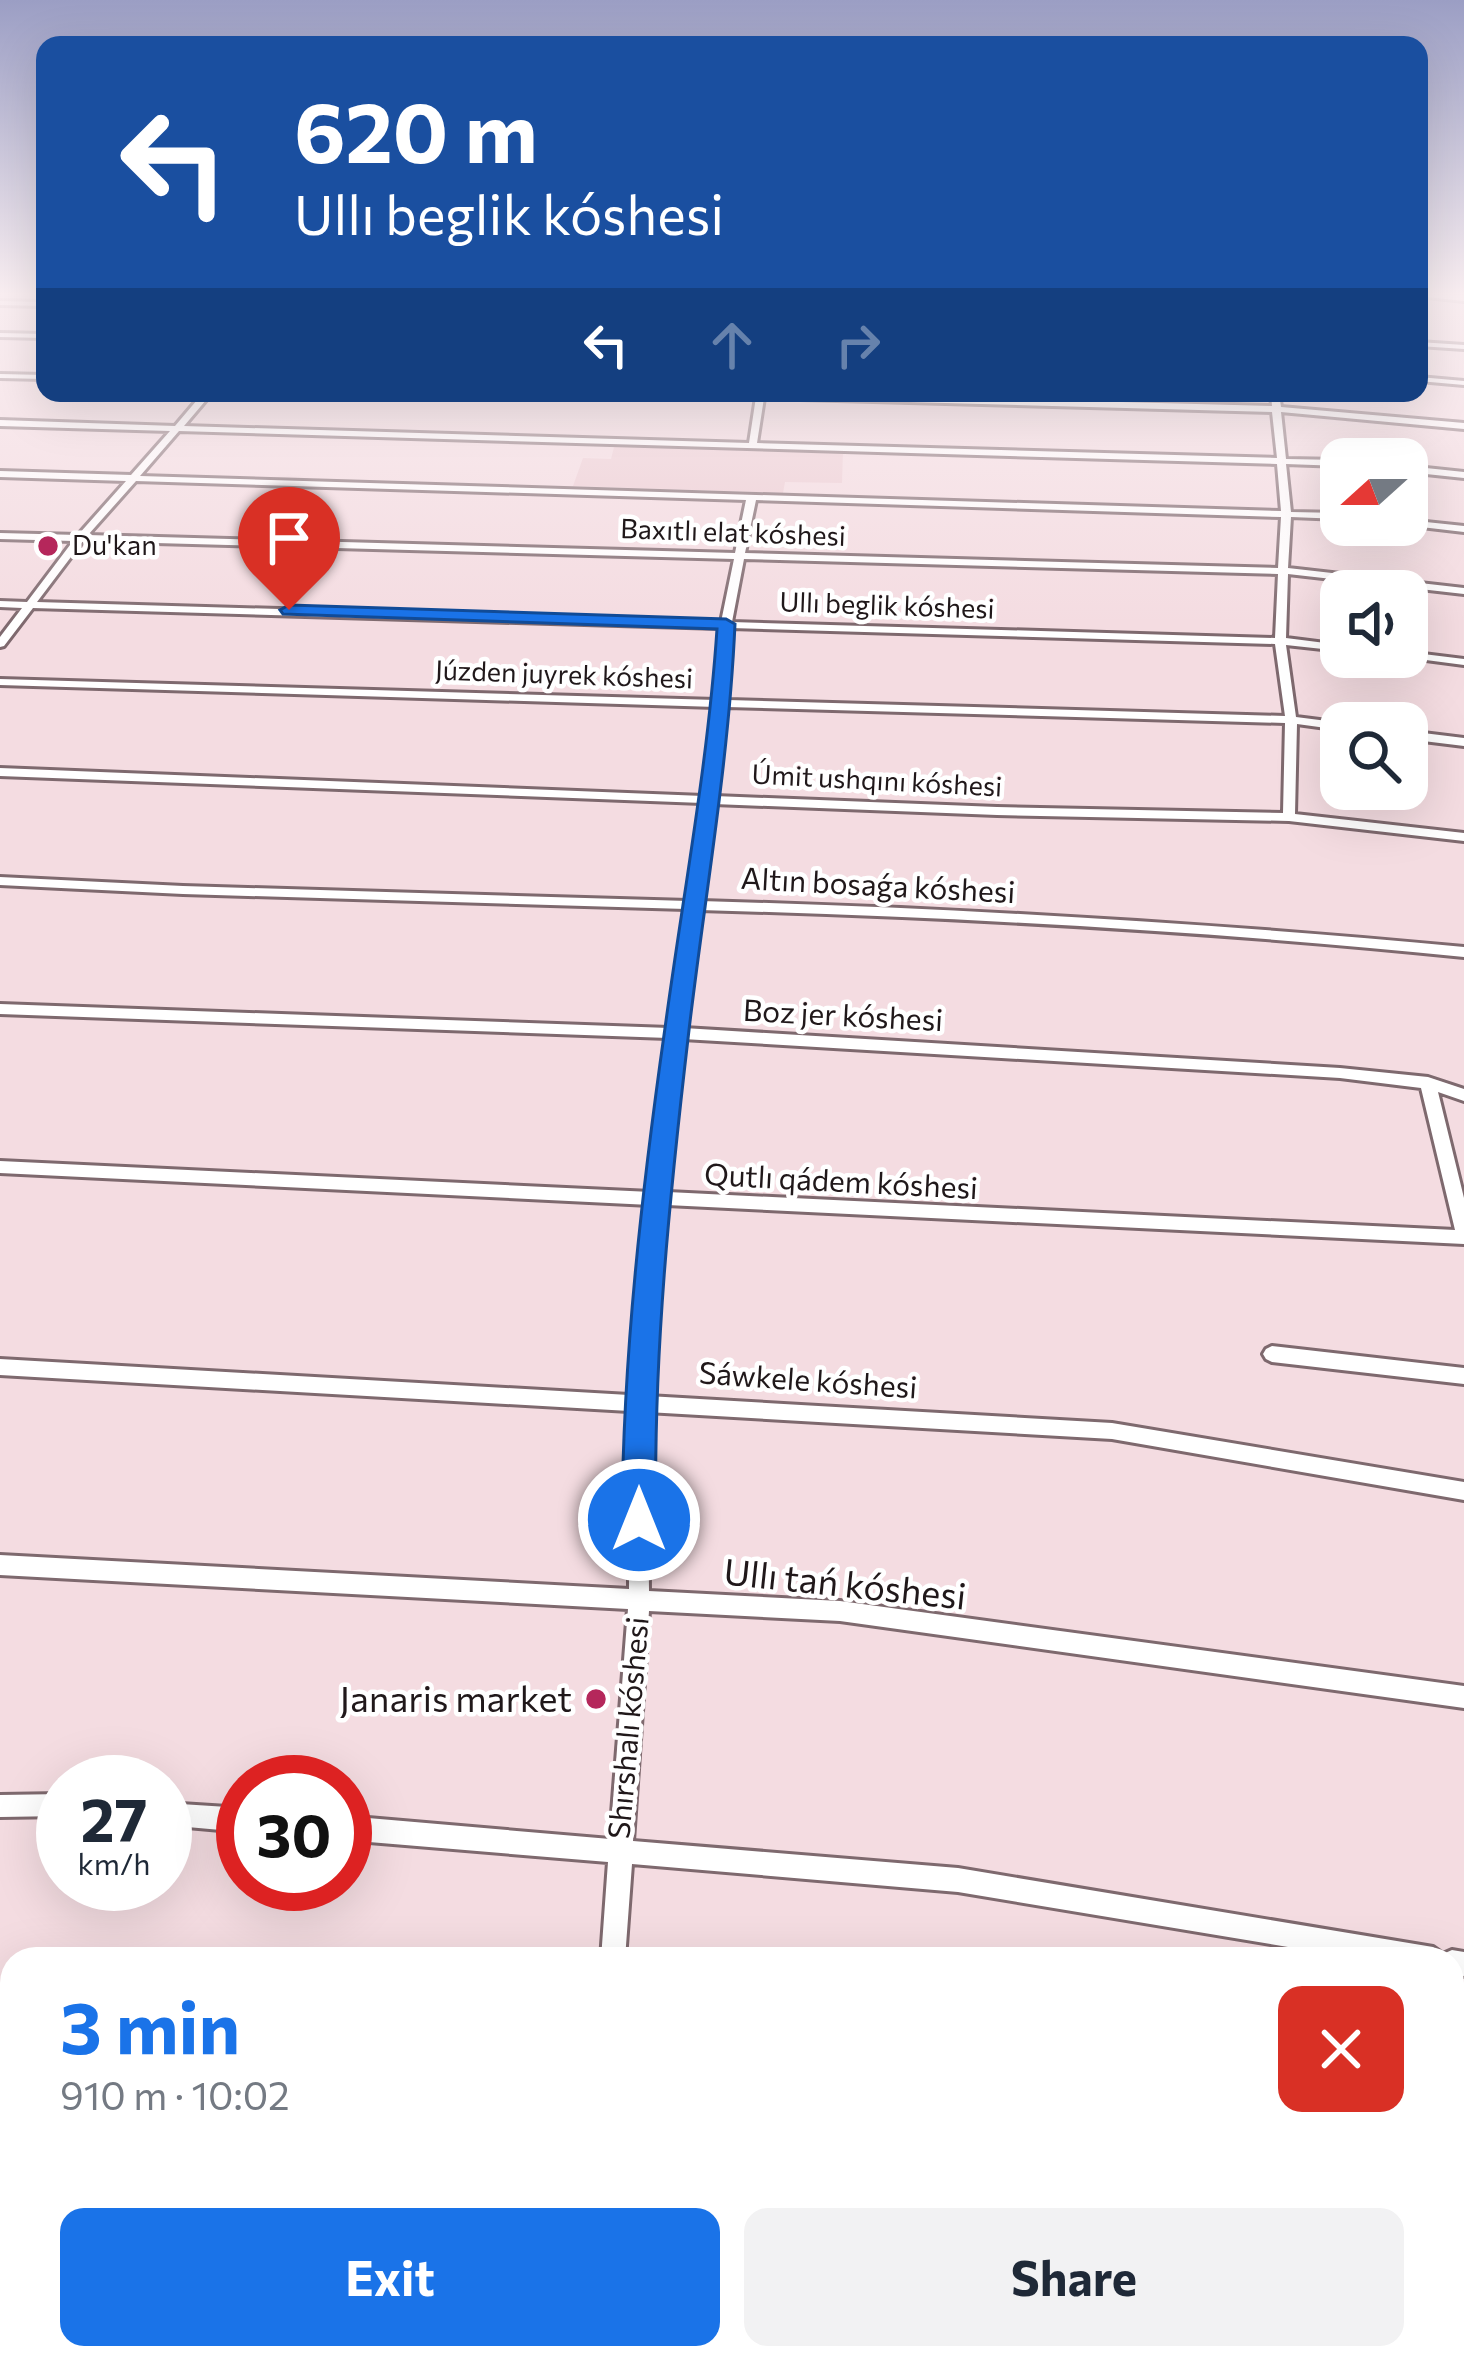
<!DOCTYPE html>
<meta charset="utf-8">
<style>
body{margin:0;font-family:Commissioner,sans-serif;background:#f2f2f3;color:#1f2937;height:100vh;display:flex;flex-direction:column;font-size:45px;white-space:nowrap}
*{box-sizing:border-box;margin:0}
p{font-size:39px;color:#747a83}
.icon{flex:none;width:66px;height:66px;fill:none;stroke:currentColor;stroke-width:2;stroke-linecap:round;stroke-linejoin:round}
.map{position:relative;flex:1;overflow:hidden}
.drawer{position:absolute;left:0px;top:1947px;width:1464px;height:423px;display:flex;flex-direction:column;background:#fff;border-radius:36px 36px 0 0;box-shadow:0 12px 48px #0002}
.drawer>*{flex:none}
.guide{position:absolute;left:36px;top:36px;width:1392px;height:366px;border-radius:24px;box-shadow:0 12px 48px #0002;background:#1a4fa0;color:#fff;overflow:hidden}
.needle{width:78px;rotate:249deg}
.tools{position:absolute;left:1320px;top:438px;display:grid;gap:24px}
.tools a{display:grid;place-items:center;width:108px;height:108px;border-radius:24px;background:#fff;box-shadow:0 12px 48px #0002;font-size:60px}
.speed{position:absolute;left:36px;top:1755px;display:flex;gap:24px;font-size:60px;font-weight:700;text-align:center}
.speed>*{display:grid;place-content:center;width:156px;height:156px;border-radius:50%;background:#fff;box-shadow:0 12px 48px #0002;line-height:1}
.speed small{font-size:30px;font-weight:400}
.speed .limit{border:18px solid #d22;background:#fff;color:#111}
.pin{position:absolute;display:grid;place-items:center;width:102px;height:102px;color:#fff;margin:-123px -51px;border-radius:50% 50% 50% 0;rotate:-45deg;box-shadow:0 0 12px #0007}
.pin .icon{rotate:45deg}
.me{position:absolute;width:132px;margin:-66px;rotate:0deg;stroke-linejoin:round;filter:drop-shadow(0 0 9px #0008)}
.turn{display:flex;align-items:center;gap:42px;height:252px;padding:0 60px;font-size:54px}
.turn .icon{width:156px;height:156px;stroke-width:2.5}
.turn b{display:block;font-size:84px;line-height:102px}
.lanes{display:flex;align-items:center;height:114px;padding:0 60px;background:#0003;justify-content:center;gap:60px;direction:ltr}
.lanes .off{opacity:.35}
.round{display:grid;place-items:center;flex:none;width:126px;height:126px;border-radius:24px;background:#f2f2f3}
.head{display:flex;align-items:center;justify-content:space-between;height:204px;padding:0 60px}
h1{font-size:72px;font-weight:700;line-height:90px;color:#1a73e8}
.button{display:flex;gap:24px;margin-top:auto;padding:24px 60px}
.button a{flex:1;height:138px;border-radius:24px;background:#1a73e8;color:#fff;font-size:48px;font-weight:700;line-height:138px;text-align:center}
.button a+a{background:#f2f2f3;color:#1f2937}
.map>svg:first-child{display:block}
.built{fill:#ecccd2}
.lines{fill:none;stroke-linecap:round;stroke-linejoin:round}
.minor-casing{stroke:#7e696e;stroke-width:6}
.major-casing{stroke:#7e696e;stroke-width:6}
.minor{fill:#fff;fill-rule:evenodd}
.major{fill:#fff;fill-rule:evenodd}
.route{fill:#1a73e8;stroke:#114b97;stroke-width:3}
.poi-dot{fill:#b5275b;stroke:#fff;stroke-width:4.5}
.labels{text-anchor:middle;stroke-width:9;stroke-linejoin:round;paint-order:stroke}
.far-street-label{font-size:27px;fill:#20181a;stroke:#fff}
.far-poi-label{font-size:27px;fill:#20181a;stroke:#fff;text-anchor:start}
.street-label{font-size:30px;fill:#20181a;stroke:#fff}
.near-street-label{font-size:36px;fill:#20181a;stroke:#fff}
.near-poi-label{font-size:36px;fill:#20181a;stroke:#fff;text-anchor:end}
</style>
<div class="map">
<svg width="1464" height="2369" viewBox="0 0 1464 2369">
<rect width="100%" height="100%" fill="#f4dce1"/>
<!-- built -->
<path class="built" d="M 615,443 L 843,450 L 842,483 L 785,482 L 783,493 L 573,486 L 583,458 L 611,459 Z"/>
<g class="lines">
<!-- minor casing -->
<g class="minor-casing">
<g id="minor">
<path d="M 0,301 L 45,302 L 45,306 L 0,305 Z"/>
<path d="M 0,333 L 45,334 L 45,338 L 0,337 Z"/>
<path d="M 1419,342 L 1464,345 L 1464,349 L 1419,346 Z"/>
<path d="M 0,374 L 45,375 L 45,379 L 0,378 Z"/>
<path d="M 1419,377 L 1464,381 L 1464,385 L 1419,381 Z"/>
<path d="M 203,393 L 212,393 L 184,426 L 749,443 L 756,397 L 683,395 L 679,393 L 775,393 L 1272,406 L 1271,393 L 1279,393 L 1281,407 L 1464,423 L 1464,429 L 1281,412 L 1286,459 L 1341,460 L 1341,466 L 1286,464 L 1291,512 L 1341,513 L 1341,519 L 1291,517 L 1288,568 L 1464,588 L 1464,594 L 1288,574 L 1286,638 L 1341,645 L 1341,651 L 1286,645 L 1296,717 L 1343,723 L 1341,730 L 1297,724 L 1295,814 L 1464,833 L 1464,841 L 1289,821 L 997,815 L 714,804 L 701,901 C 956,908 1210,923 1464,947 L 1464,957 C 1210,931 956,917 700,910 L 684,1028 L 1340,1068 L 1428,1077 L 1464,1089 L 1464,1101 L 1438,1092 L 1464,1198 L 1464,1244 L 667,1205 L 648,1396 L 1112,1423 L 1464,1482 L 1464,1500 L 1112,1439 L 647,1412 L 649,1591 L 840,1601 L 1464,1686 L 1464,1708 L 840,1621 L 649,1611 L 633,1841 L 958,1868 L 1433,1947 L 1443,1954 L 1452,1950 L 1464,1952 L 1464,1976 L 1452,1974 L 1452,1959 L 1360,1959 L 958,1892 L 632,1864 L 625,1959 L 601,1959 L 608,1862 L 345,1840 L 345,1816 L 610,1839 L 628,1609 L 0,1575 L 0,1555 L 629,1589 L 629,1411 L 0,1375 L 0,1359 L 629,1395 L 650,1205 L 0,1173 L 0,1161 L 651,1192 L 668,1038 L 0,1014 L 0,1004 L 669,1028 L 686,909 L 183,894 L 0,885 L 0,877 L 183,886 L 688,901 L 702,803 L 0,776 L 0,768 L 703,796 L 716,707 L 0,685 L 0,679 L 716,700 L 720,628 L 33,608 L 4,646 L 0,647 L 0,637 L 22,608 L 0,607 L 0,601 L 27,602 L 73,541 L 0,539 L 0,533 L 78,535 L 126,481 L 0,477 L 0,471 L 131,475 L 170,431 L 0,426 L 0,420 L 175,426 ZM 764,398 L 1272,412 L 1277,458 L 757,443 ZM 179,431 L 1277,464 L 1281,511 L 140,476 ZM 136,481 L 746,500 L 735,553 L 88,535 ZM 756,500 L 1281,517 L 1278,568 L 745,553 ZM 83,541 L 734,559 L 721,622 L 37,602 ZM 744,559 L 1278,574 L 1275,638 L 732,622 ZM 731,628 L 1275,644 L 1285,716 L 728,700 ZM 727,707 L 1285,723 L 1283,813 L 997,807 L 715,796 ZM 683,1039 L 1340,1078 L 1421,1088 L 1455,1230 L 668,1192 Z"/>
<path d="M 1407,466 L 1464,472 L 1464,478 L 1407,472 Z"/>
<path d="M 1407,520 L 1464,526 L 1464,532 L 1404,525 L 1407,525 Z"/>
<path d="M 1407,652 L 1464,659 L 1464,665 L 1403,657 L 1407,657 Z"/>
<path d="M 1407,731 L 1464,738 L 1464,746 L 1407,739 Z"/>
<path d="M 1272,1346 L 1464,1368 L 1464,1384 L 1272,1362 L 1266,1359 L 1263,1354 L 1266,1349 Z"/>
<path d="M 63,1794 L 63,1816 L 0,1817 L 0,1795 Z"/>
<path d="M 165,1803 L 243,1808 L 243,1832 L 165,1825 Z"/>
<path d="M 0,2092 L 12,2093 L 12,2119 L 0,2118 Z"/>
<path d="M 1452,2271 L 1464,2272 L 1464,2300 L 1452,2299 Z"/>
<rect x="583" y="2358" width="28" height="11"/>
</g>
</g>
<!-- major casing -->
<g class="major-casing">
<path id="major" d="M 1422,294 L 1464,295 L 1464,301 L 1427,297 Z"/>
</g>
<!-- minor -->
<use href="#minor" class="minor"/>
<!-- major -->
<use href="#major" class="major"/>
</g>
<!-- sky -->
<linearGradient id="sky" x2="0" y2="1"><stop stop-color="#9b9ec4"/><stop offset="0.47" stop-color="#faeff2"/><stop offset="1" stop-color="#faeff2" stop-opacity="0"/></linearGradient>
<rect width="1464" height="625" fill="url(#sky)"/>
<!-- route -->
<path class="route" d="M 289,605 L 726,619 L 735,624 C 729,760 705,895 689,1030 C 670,1192 653,1356 656,1520 L 651,1530 L 639,1535 L 627,1530 L 622,1520 C 623,1355 642,1190 665,1028 C 683,895 708,763 717,629 L 283,614 L 280,610 Z"/>
<!-- markers -->
<g class="poi-dot">
<circle cx="48" cy="546" r="12"/>
<circle cx="596" cy="1699" r="12"/>
</g>
<g class="labels">
<!-- far-street labels -->
<g class="far-street-label">
<text transform="translate(733 533) rotate(2)" y="9">Baxıtlı elat kóshesi</text>
<text transform="translate(887 606) rotate(2)" y="9">Ullı beglik kóshesi</text>
<text transform="translate(564 675) rotate(2)" y="9">Júzden juyrek kóshesi</text>
<text transform="translate(877 781) rotate(3)" y="9">Úmit ushqını kóshesi</text>
</g>
<!-- far-poi labels -->
<g class="far-poi-label">
<text x="72" y="555">Du'kan</text>
</g>
<!-- street labels -->
<g class="street-label">
<text transform="translate(878 886) rotate(3)" y="10">Altın bosaǵa kóshesi</text>
<text transform="translate(843 1016) rotate(3)" y="10">Boz jer kóshesi</text>
<text transform="translate(841 1182) rotate(3)" y="10">Qutlı qádem kóshesi</text>
<text transform="translate(808 1381) rotate(4)" y="10">Sáwkele kóshesi</text>
<text transform="translate(629 1728) rotate(-85)" y="10">Shırshalı kóshesi</text>
</g>
<!-- near-street labels -->
<g class="near-street-label">
<text transform="translate(845 1584) rotate(6)" y="13">Ullı tań kóshesi</text>
</g>
<!-- near-poi labels -->
<g class="near-poi-label">
<text x="572" y="1712">Janaris market</text>
</g>
</g>
</svg>
<div class="tools">
<a><svg class="needle" viewBox="-14 -14 28 28"><path d="M0-13l5 13h-10z" fill="#e53935"/><path d="M0 13l5-13h-10z" fill="#747a83"/></svg></a>
<a><svg class="icon" aria-label="sound" viewBox="0 0 24 24"><path d="M4 9h4l5-4v14l-5-4H4zM17 9q2 3 0 6"/></svg></a>
<a><svg class="icon" aria-label="search" viewBox="0 0 24 24"><circle cx="10" cy="10" r="6"/><path d="M15 15l6 6"/></svg></a>
</div>
<div class="speed"><div>27<small>km/h</small></div><div class="limit">30</div></div>
<div class="pin" style="left:289px;top:610px;background:#d93025"><svg class="icon" aria-label="arrive" viewBox="0 0 24 24"><path d="M6 21V4h12l-3 4 3 4H6"/></svg></div>
<svg class="me" style="left:639px;top:1520px" viewBox="-20 -20 40 40"><circle r="17" fill="#1a73e8" stroke="#fff" stroke-width="3"/><path d="M0-11L8 9 0 5-8 9z" fill="#fff"/></svg>
<div class="guide">
<div class="turn"><svg class="icon" aria-label="left" viewBox="0 0 24 24"><path d="M17 20v-9H6M10 6l-5 5 5 5"/></svg><div><b>620 m</b>Ullı beglik kóshesi</div></div>
<div class="lanes"><svg class="icon" aria-label="left" viewBox="0 0 24 24"><path d="M17 20v-9H6M10 6l-5 5 5 5"/></svg><svg class="icon off" aria-label="ahead" viewBox="0 0 24 24"><path d="M12 20V5M6 11l6-6 6 6"/></svg><svg class="icon off" aria-label="right" viewBox="0 0 24 24"><path d="M7 20v-9h11M14 6l5 5-5 5"/></svg></div>
</div>
<section class="drawer">
<div class="head"><div><h1>3 min</h1><p>910 m · 10:02</p></div><a class="round" style="background:#d93025;color:#fff"><svg class="icon" aria-label="close" viewBox="0 0 24 24"><path d="M6 6l12 12M18 6L6 18"/></svg></a></div>
<div class="button"><a>Exit</a><a>Share</a></div>
</section>
</div>
